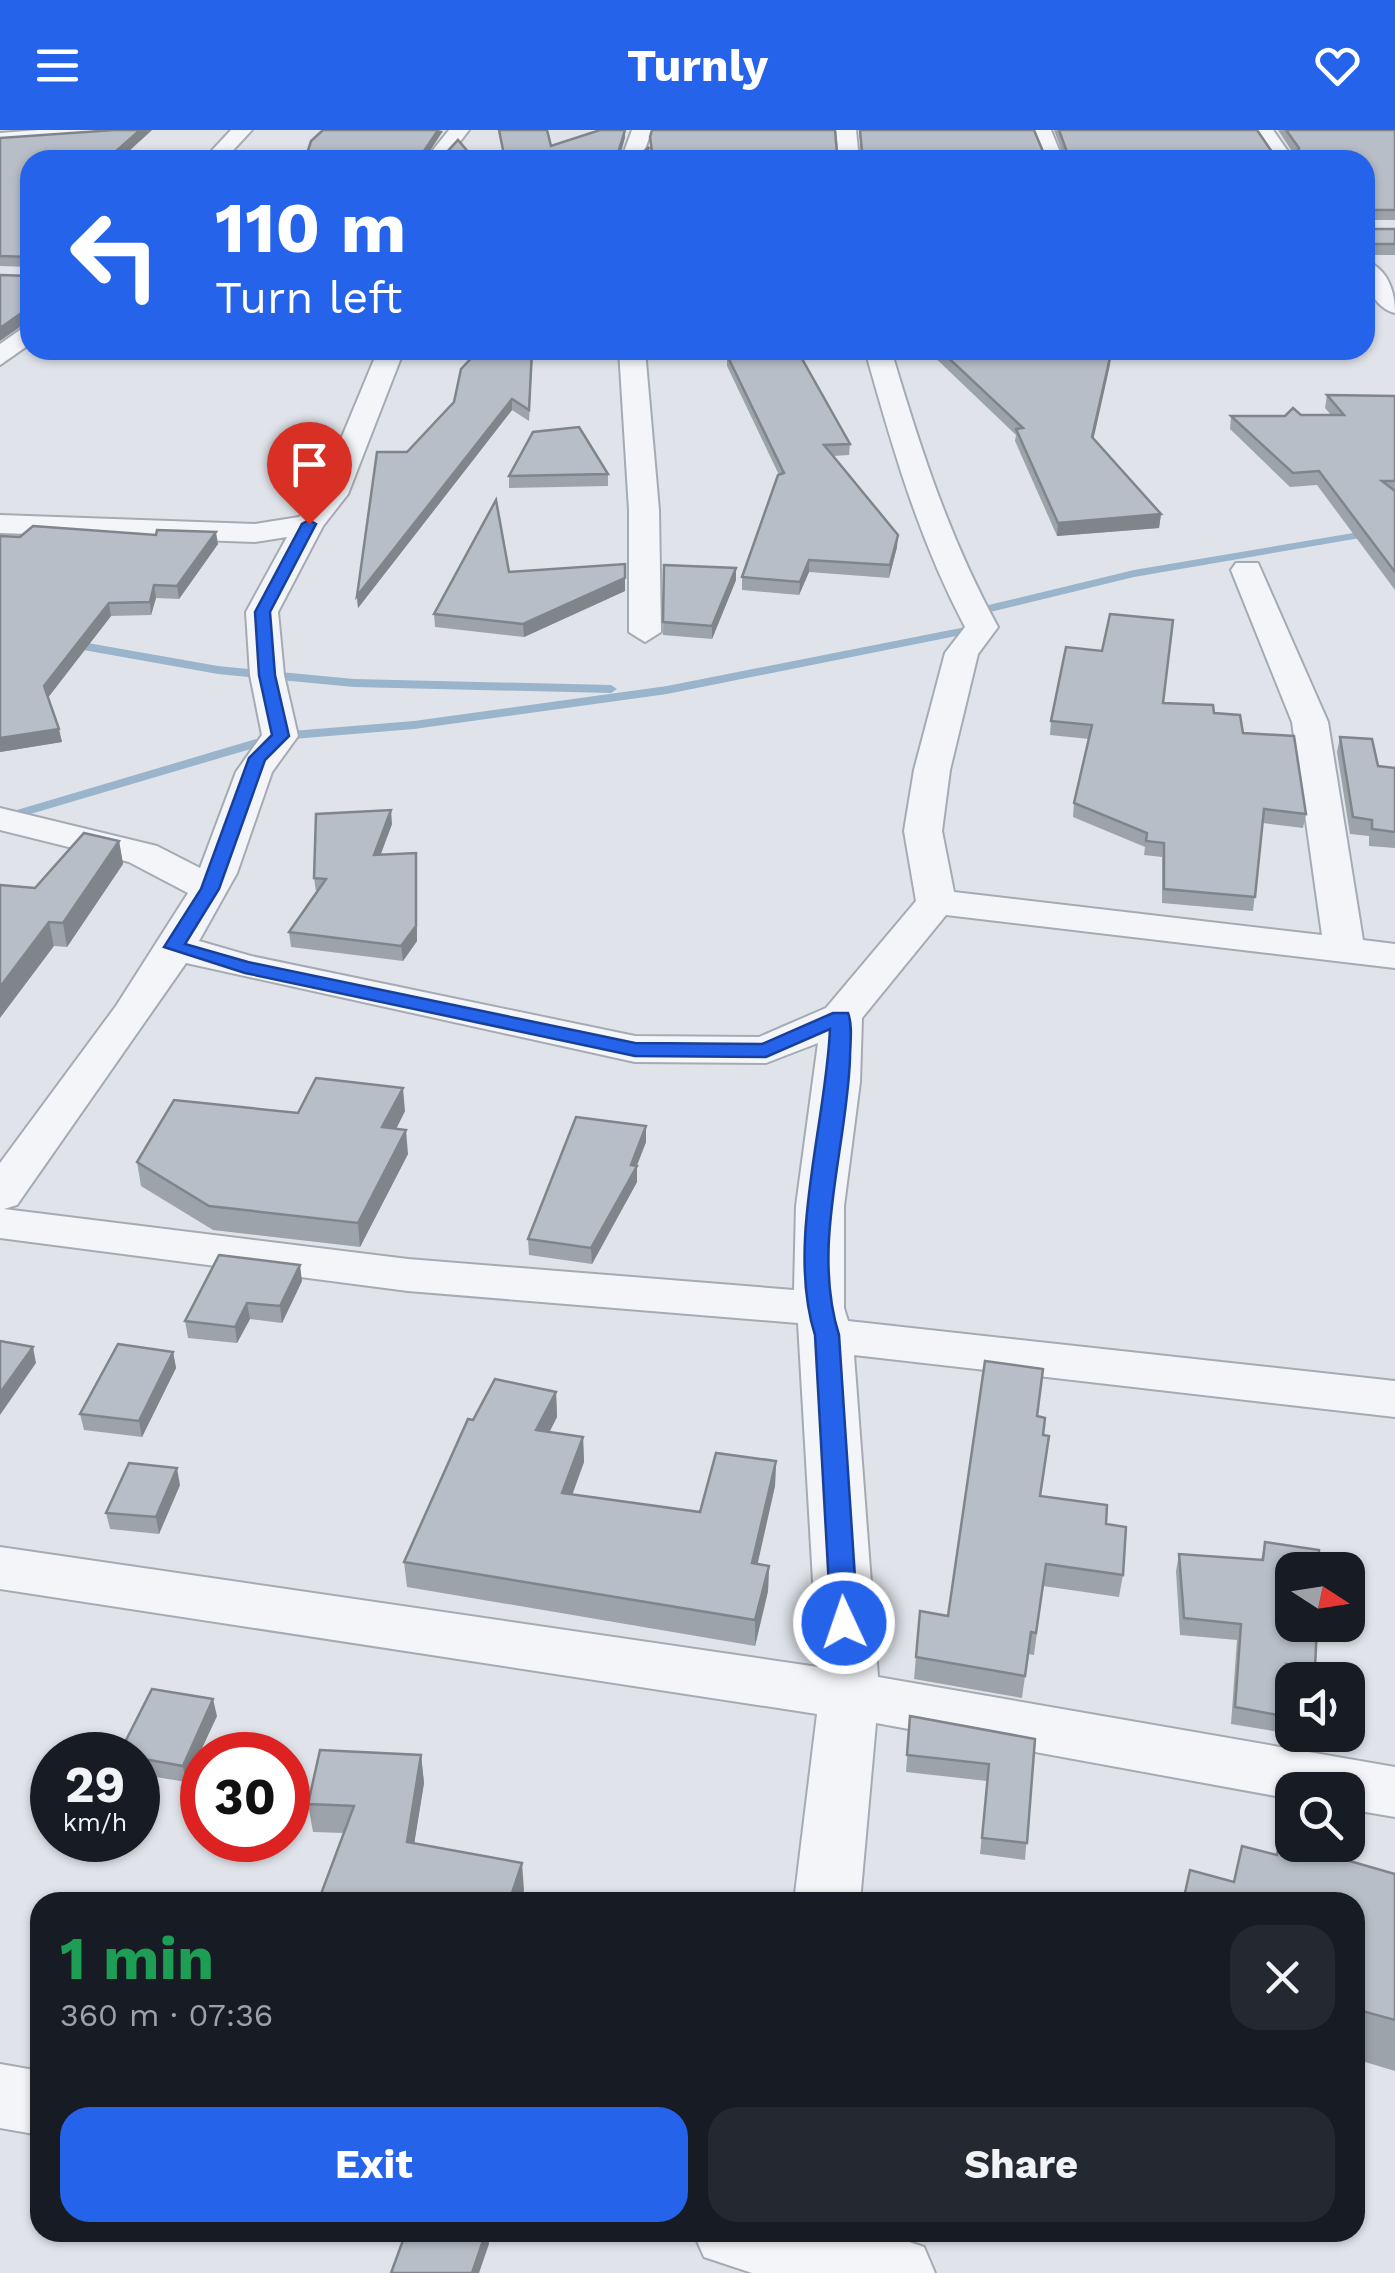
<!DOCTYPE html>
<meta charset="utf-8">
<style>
body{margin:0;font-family:"Work Sans",sans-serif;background:#242831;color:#f1f3f6;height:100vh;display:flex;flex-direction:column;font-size:38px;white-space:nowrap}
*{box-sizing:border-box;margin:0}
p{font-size:32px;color:#9ea1a6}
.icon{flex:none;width:55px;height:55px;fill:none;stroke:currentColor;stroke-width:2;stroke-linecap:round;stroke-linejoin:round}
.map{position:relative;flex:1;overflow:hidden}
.drawer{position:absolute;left:30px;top:1762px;width:1335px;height:350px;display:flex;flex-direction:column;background:#171b24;border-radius:30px;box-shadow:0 2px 8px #0004}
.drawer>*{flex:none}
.guide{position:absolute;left:20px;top:20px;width:1355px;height:210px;border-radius:30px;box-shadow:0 2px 8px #0004;background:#2563eb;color:#fff;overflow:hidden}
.needle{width:65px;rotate:102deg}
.fabs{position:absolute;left:1275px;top:1422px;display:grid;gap:20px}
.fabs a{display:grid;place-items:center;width:90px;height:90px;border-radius:20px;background:#171b24;box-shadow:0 2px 8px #0004;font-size:50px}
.speed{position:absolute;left:30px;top:1602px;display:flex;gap:20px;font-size:50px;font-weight:700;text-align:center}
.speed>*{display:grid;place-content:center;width:130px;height:130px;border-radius:50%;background:#171b24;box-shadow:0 2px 8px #0004;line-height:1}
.speed small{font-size:25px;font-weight:400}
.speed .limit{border:15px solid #d22;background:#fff;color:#111}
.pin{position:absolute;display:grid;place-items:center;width:85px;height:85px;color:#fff;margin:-102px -42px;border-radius:50% 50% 50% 0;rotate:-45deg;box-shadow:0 0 10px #0007}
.pin .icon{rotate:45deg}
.me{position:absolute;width:110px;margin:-55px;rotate:357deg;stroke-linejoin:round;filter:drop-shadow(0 0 8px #0008)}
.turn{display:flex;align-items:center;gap:35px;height:210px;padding:0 30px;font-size:45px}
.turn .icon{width:130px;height:130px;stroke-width:2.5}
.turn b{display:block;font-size:70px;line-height:85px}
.round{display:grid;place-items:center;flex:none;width:105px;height:105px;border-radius:30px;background:#242831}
.overview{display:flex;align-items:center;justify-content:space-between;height:170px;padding:0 30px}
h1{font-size:60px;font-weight:700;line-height:75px;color:#1e9e55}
.cta{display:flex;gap:20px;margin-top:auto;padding:20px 30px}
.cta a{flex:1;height:115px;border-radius:30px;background:#2563eb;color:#fff;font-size:40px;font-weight:700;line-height:115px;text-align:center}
.cta a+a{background:#242831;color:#f1f3f6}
header{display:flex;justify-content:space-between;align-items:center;height:130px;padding:0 30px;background:#2563eb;color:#fff;font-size:45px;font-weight:700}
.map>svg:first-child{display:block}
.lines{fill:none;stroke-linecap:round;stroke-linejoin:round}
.stream{fill:#99b4cb;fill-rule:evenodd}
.street-casing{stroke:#a5abb4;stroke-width:4}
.street{fill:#f3f5f8;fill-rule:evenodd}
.wall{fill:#9da3ab}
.shaded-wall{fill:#80858b}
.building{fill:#b7bec7;stroke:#80858b;stroke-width:2.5}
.route{fill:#2563eb;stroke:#184099;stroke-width:2.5}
</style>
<header><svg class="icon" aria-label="menu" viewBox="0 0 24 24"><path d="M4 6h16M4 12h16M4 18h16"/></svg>Turnly<svg class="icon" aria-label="heart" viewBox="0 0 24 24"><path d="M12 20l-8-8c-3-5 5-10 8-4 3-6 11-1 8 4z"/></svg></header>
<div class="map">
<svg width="1395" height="2143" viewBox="0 0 1395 2143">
<rect width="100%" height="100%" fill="#e0e4ea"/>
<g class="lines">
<!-- stream -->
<g class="stream">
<path d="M 1395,396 L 1395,402 L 1134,447 L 986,483 L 986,500 L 667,564 L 414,599 L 281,610 L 0,693 L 0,685 L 280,602 L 414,591 L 667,556 L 976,495 L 976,478 L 1134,440 Z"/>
<path d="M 65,509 L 218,536 L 354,549 L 611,555 L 617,559 L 611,563 L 354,557 L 218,544 L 61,516 L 61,510 Z"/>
</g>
<!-- street casing -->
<g class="street-casing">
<g id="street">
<path d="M 38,0 L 125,0 L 115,6 L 0,15 L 0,3 Z"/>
<path d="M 231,0 L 252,0 L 224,30 L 203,30 Z"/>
<path d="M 449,0 L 469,0 L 446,30 L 425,30 Z"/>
<path d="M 632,0 L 652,0 L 641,30 L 621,30 Z"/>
<path d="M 836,0 L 856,0 L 859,30 L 839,30 Z"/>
<path d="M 1031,0 L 1051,0 L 1063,30 L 1043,30 Z"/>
<path d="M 1253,0 L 1273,0 L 1294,30 L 1274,30 Z"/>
<path d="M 1365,131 C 1388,138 1395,162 1395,183 C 1372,177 1365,152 1365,131 Z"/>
<path d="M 30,193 L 30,214 L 0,235 L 0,214 Z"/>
<path d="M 378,220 L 404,220 L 348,364 L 323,396 L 278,482 L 284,545 L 298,606 L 272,642 L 237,743 L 199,811 L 251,826 L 635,906 L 759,907 L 826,878 L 916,771 L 904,701 L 914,640 L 945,523 L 965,497 C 918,408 892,316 865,220 L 891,220 C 920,317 949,408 998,497 L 978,524 L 950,640 L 942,701 L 954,762 L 1322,805 L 1292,592 L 1231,440 L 1236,433 L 1258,433 L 1328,592 L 1363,810 L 1395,814 L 1395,838 L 946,785 L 862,888 L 860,952 L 844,1076 L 844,1178 L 848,1191 L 1395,1251 L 1395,1287 L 854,1225 L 878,1547 L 1395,1637 L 1395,1687 L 1348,1679 L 1348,1660 L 1292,1660 L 1292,1669 L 876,1593 L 860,1772 L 794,1772 L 817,1584 L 0,1459 L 0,1417 L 818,1537 L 798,1193 L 408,1161 L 0,1108 L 0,1033 L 116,876 L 188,763 L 129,732 L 0,700 L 0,678 L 157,716 L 200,738 L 236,642 L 262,605 L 250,545 L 246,482 L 287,407 L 255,412 L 0,403 L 0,385 L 255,394 L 299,387 L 319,362 ZM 186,833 L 635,932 L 766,933 L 818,913 L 796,1076 L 794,1160 L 408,1129 L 4,1079 L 17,1075 Z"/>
<path d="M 619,220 L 645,220 L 659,380 L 661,502 L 645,512 L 629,502 L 629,380 Z"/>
<path d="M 0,1934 L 40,1941 L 40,2005 L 0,1998 Z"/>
<path d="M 693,2102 L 880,2102 L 924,2117 L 935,2143 L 752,2143 L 704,2127 Z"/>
</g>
</g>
<!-- street -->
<use href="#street" class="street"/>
</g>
<!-- wall -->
<g class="wall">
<path d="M 114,0 L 152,0 L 119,30 L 30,30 L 30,137 L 0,136 L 0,8 Z"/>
<path d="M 859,0 L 1034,0 L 1044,24 L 1062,22 L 1054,0 L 1258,0 L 1272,22 L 1293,23 L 1278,0 L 1395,0 L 1395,90 L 1365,90 L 1365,30 L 651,30 L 650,17 L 650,7 L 837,23 L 861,22 Z"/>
<rect x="1365" y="99" width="30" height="26"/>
<path d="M 533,220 L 529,291 L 512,280 L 358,478 L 357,466 L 407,322 L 454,272 Z"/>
<path d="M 927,220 L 1077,220 L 1111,223 L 1093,309 L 1161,384 L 1159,398 L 1057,406 L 1015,311 L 1016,305 Z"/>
<path d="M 727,225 L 850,314 L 849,325 L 833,326 L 897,417 L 889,448 L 809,442 L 799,465 L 742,460 L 742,447 L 779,345 L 727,236 Z"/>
<path d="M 1327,265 L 1395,266 L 1395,460 L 1317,355 L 1290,357 L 1230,299 L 1231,286 L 1331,285 L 1325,278 Z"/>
<path d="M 608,344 L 608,356 L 509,358 L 509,346 Z"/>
<path d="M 0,406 L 20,407 L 218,414 L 179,469 L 156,468 L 151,485 L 111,486 L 48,567 L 62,612 L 0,622 Z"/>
<path d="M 625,434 L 625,461 L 524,507 L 435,497 L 434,484 L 509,442 Z"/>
<path d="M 664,435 L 736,450 L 712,509 L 663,505 Z"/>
<path d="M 1163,573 L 1214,583 L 1243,603 L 1306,684 L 1303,698 L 1263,693 L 1253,781 L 1162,773 L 1162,727 L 1144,725 L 1145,717 L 1073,687 L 1074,673 L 1089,609 L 1050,605 L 1051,591 Z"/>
<path d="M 1340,607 L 1378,636 L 1395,638 L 1395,718 L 1369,716 L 1369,706 L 1350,704 L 1337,622 Z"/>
<path d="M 392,694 L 381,724 L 417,737 L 417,811 L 403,831 L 291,817 L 289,802 L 316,762 L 314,748 Z"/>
<path d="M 119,711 L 123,734 L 67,817 L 54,816 L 35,758 Z"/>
<path d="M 405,981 L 396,999 L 408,1024 L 360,1117 L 213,1100 L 141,1056 L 137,1032 L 298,983 Z"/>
<path d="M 646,1012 L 637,1036 L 637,1052 L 592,1134 L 529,1125 L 528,1109 Z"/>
<path d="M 302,1151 L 282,1193 L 250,1189 L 237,1213 L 188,1208 L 185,1191 Z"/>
<path d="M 173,1222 L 176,1238 L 142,1307 L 84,1300 L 80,1284 Z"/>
<path d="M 556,1262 L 557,1287 L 549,1302 L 583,1307 L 584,1332 L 572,1364 L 700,1382 L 776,1331 L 775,1356 L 757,1434 L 769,1436 L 768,1461 L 755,1516 L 407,1457 L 404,1432 L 473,1290 Z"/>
<path d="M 1037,1287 L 1043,1305 L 1040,1367 L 1106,1394 L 1123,1445 L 1119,1467 L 1043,1456 L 1034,1525 L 1028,1524 L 1022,1568 L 914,1549 L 920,1481 L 948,1486 Z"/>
<path d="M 180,1355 L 159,1404 L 110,1399 L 106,1383 Z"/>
<path d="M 1265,1412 L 1315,1538 L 1313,1550 L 1292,1550 L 1292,1552 L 1285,1551 L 1283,1586 L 1279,1602 L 1231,1594 L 1237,1510 L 1180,1505 L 1176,1441 L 1179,1424 L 1261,1430 Z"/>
<path d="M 217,1586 L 186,1652 L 138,1644 L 138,1625 Z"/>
<path d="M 910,1586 L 1035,1609 L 1025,1730 L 980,1724 L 987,1651 L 906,1642 Z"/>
<path d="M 421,1625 L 424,1653 L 414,1713 L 524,1760 L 520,1772 L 318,1772 L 344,1703 L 313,1702 L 308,1674 Z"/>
<path d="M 1276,1725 L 1395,1744 L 1395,1941 L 1355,1929 L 1355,1772 L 1234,1752 Z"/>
</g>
<!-- shaded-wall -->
<g class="shaded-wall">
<path d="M 140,0 L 152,0 L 119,30 L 106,30 Z"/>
<path d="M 438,0 L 443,1 L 424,30 L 422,24 Z"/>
<path d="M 625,0 L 625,8 L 619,30 L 618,23 Z"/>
<path d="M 30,177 L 30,190 L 0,211 L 0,198 Z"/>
<path d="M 1111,223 L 1110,235 L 1091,320 L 1092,307 Z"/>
<path d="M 512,269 L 512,280 L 358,478 L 357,466 Z"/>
<path d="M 1161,384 L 1159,398 L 1057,406 L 1058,393 Z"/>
<path d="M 216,402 L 218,414 L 179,469 L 177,456 Z"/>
<path d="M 898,405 L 897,417 L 889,448 L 890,435 Z"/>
<path d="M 809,430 L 809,442 L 799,465 L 800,452 Z"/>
<path d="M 736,438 L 736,450 L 712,509 L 712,496 Z"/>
<path d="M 625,448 L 625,461 L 524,507 L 523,494 Z"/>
<path d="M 154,455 L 156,468 L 151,485 L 150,472 Z"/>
<path d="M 109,473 L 111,486 L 47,569 L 44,556 Z"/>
<path d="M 59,599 L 62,612 L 0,622 L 0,608 Z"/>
<path d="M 391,680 L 392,694 L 375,739 L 374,725 Z"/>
<path d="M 119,711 L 123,734 L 67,817 L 63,793 Z"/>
<path d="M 416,723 L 417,811 L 403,831 L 401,816 Z"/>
<path d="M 49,792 L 54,816 L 0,888 L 0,857 Z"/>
<path d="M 403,958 L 405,981 L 385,1021 L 382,997 Z"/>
<path d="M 646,996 L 646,1012 L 636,1037 L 637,1036 L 637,1052 L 592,1134 L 591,1118 L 631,1035 Z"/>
<path d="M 406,1000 L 408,1024 L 360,1117 L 358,1093 Z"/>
<path d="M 300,1135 L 302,1151 L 282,1193 L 280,1176 Z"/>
<path d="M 247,1173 L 250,1189 L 237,1213 L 235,1197 Z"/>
<path d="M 33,1217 L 36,1233 L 0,1285 L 0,1263 Z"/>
<path d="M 173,1222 L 176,1238 L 142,1307 L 139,1291 Z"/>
<path d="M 556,1262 L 557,1287 L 538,1325 L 536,1300 Z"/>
<path d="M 583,1307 L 584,1332 L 564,1388 L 562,1363 Z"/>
<path d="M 776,1331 L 775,1356 L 752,1459 L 752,1433 Z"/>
<path d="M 177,1338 L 180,1355 L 159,1404 L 156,1387 Z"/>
<path d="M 769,1436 L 768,1461 L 755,1516 L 755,1490 Z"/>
<path d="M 213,1569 L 217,1586 L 186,1652 L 183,1636 Z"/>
<path d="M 421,1625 L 424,1653 L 410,1740 L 407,1712 Z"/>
<path d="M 522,1733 L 524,1760 L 520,1772 L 509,1772 Z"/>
<path d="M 486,2102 L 488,2102 L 489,2114 L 479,2143 L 472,2143 Z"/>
</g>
<!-- building -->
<g class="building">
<path d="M 114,0 L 140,0 L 106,30 L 30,30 L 30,127 L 0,126 L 0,8 Z"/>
<path d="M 323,0 L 438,0 L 422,24 L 445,24 L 458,10 L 475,30 L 305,30 L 311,11 Z"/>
<path d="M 499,0 L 547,0 L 551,16 L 600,0 L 625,0 L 618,23 L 641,24 L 649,17 L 644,30 L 505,30 Z"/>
<path d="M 652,0 L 835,0 L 837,23 L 862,22 L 860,0 L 1034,0 L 1044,24 L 1067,22 L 1059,0 L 1257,0 L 1272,22 L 1298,23 L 1299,18 L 1286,0 L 1395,0 L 1395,80 L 1365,80 L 1365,30 L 864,30 L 863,26 L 652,22 L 650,7 Z"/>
<rect x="1365" y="99" width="30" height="15"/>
<path d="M 0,145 L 30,146 L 30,177 L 0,198 Z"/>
<path d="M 479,220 L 532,220 L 529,280 L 512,269 L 357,466 L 377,322 L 407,322 L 454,272 L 461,239 Z"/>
<path d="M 734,220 L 797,220 L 850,314 L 824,315 L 898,405 L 890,435 L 809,430 L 800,452 L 742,447 L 778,345 L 784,343 L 727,225 Z"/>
<path d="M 940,220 L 1077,220 L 1111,223 L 1092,307 L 1161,384 L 1058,393 L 1016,299 L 1023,298 Z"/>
<path d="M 1327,265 L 1395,266 L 1395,351 L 1382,351 L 1395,361 L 1395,442 L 1319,341 L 1293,343 L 1231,286 L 1285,286 L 1293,278 L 1301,285 L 1344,285 Z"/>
<path d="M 579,297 L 608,344 L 509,346 L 533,302 Z"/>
<path d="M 496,370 L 509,442 L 625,434 L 625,448 L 523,494 L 434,484 Z"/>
<path d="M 33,396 L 156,405 L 157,400 L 216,402 L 177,456 L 154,455 L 150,472 L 109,473 L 44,556 L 59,599 L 0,608 L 0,406 L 20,407 Z"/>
<path d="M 664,435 L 736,438 L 712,496 L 663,492 Z"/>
<path d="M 1110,484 L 1173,490 L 1163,573 L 1213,575 L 1214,583 L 1240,585 L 1243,603 L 1294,606 L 1306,684 L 1264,679 L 1255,767 L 1164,759 L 1164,713 L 1146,711 L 1147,703 L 1074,673 L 1092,595 L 1051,591 L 1066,517 L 1102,521 Z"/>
<path d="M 1340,607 L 1372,609 L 1378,636 L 1395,638 L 1395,702 L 1372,699 L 1372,690 L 1353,687 Z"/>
<path d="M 391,680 L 374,725 L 416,723 L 416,796 L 401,816 L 289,802 L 326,749 L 314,748 L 316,684 Z"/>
<path d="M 84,703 L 119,711 L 63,793 L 49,792 L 0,857 L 0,755 L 35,758 Z"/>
<path d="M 316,948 L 403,958 L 382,997 L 406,1000 L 358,1093 L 209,1076 L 137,1032 L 174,970 L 298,983 Z"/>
<path d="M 576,987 L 646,996 L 631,1035 L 637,1036 L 591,1118 L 528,1109 Z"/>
<path d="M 219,1125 L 300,1135 L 280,1176 L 247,1173 L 235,1197 L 185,1191 Z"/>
<path d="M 0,1211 L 33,1217 L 0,1263 Z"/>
<path d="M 118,1214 L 173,1222 L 139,1291 L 80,1284 Z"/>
<path d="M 985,1231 L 1043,1239 L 1037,1286 L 1045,1288 L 1043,1305 L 1049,1306 L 1040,1366 L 1107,1375 L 1106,1394 L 1126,1397 L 1123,1445 L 1046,1434 L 1036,1503 L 1031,1502 L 1025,1546 L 916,1527 L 920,1481 L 948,1486 Z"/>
<path d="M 495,1249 L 556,1262 L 536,1300 L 583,1307 L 562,1363 L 700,1382 L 716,1323 L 776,1331 L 752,1433 L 769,1436 L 755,1490 L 404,1432 L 468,1289 L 473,1290 Z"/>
<path d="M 129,1333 L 177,1338 L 156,1387 L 106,1383 Z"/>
<path d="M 1265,1412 L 1319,1420 L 1318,1440 L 1292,1440 L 1292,1495 L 1317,1495 L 1315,1538 L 1286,1534 L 1283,1586 L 1235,1577 L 1241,1494 L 1184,1488 L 1179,1424 L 1263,1430 Z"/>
<path d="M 152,1559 L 213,1569 L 183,1636 L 138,1628 L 138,1625 L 119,1624 Z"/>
<path d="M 910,1586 L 1035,1609 L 1027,1713 L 982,1708 L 989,1634 L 907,1625 Z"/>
<path d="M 320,1620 L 421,1625 L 407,1712 L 522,1733 L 509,1772 L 318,1772 L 354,1676 L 308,1674 Z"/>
<path d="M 1280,1711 L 1395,1744 L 1395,1890 L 1355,1879 L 1355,1772 L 1183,1772 L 1190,1740 L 1234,1752 L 1242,1716 L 1277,1725 Z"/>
<path d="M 406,2102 L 486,2102 L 472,2143 L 391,2143 Z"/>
</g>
<!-- route -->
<path class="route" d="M 309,390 L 316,394 L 270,482 L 275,545 L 289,606 L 265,630 L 219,759 L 185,814 L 248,832 L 635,913 L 762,914 L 833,883 L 848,883 C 853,896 850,914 850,928 C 847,1018 811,1116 839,1205 L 858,1493 L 854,1501 L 844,1504 L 831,1493 L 815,1205 C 786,1114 826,994 830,899 L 766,927 L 635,926 L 245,843 L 164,817 L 201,759 L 249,628 L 272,605 L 259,545 L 255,482 L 302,394 Z"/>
</svg>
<div class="fabs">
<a><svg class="needle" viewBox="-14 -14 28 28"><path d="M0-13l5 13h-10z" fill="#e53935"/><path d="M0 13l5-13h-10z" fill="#9ea1a6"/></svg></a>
<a><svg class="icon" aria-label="sound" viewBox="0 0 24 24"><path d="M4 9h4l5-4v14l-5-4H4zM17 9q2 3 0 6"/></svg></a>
<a><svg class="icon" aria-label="search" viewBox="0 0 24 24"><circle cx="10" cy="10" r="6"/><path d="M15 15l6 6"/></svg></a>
</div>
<div class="speed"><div>29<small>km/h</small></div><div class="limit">30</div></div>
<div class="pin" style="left:309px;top:394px;background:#d93025"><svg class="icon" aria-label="arrive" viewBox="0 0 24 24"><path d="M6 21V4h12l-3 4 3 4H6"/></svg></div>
<svg class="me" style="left:844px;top:1493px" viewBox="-20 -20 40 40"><circle r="17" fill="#2563eb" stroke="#fff" stroke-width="3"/><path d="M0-11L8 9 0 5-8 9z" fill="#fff"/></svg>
<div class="guide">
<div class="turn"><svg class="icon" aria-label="left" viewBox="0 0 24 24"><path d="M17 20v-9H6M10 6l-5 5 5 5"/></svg><div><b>110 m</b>Turn left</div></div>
</div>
<section class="drawer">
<div class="overview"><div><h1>1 min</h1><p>360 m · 07:36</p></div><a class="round"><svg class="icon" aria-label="close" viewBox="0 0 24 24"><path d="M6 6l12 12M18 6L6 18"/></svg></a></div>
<div class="cta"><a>Exit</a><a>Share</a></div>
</section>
</div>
